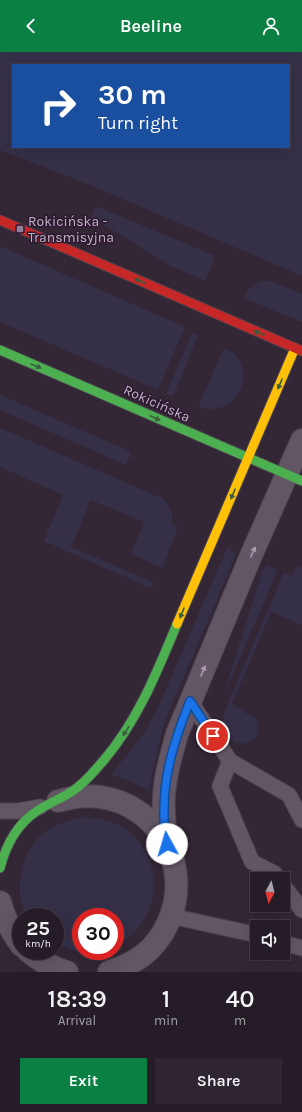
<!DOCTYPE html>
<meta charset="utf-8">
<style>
body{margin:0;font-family:Karla,sans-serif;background:#2e2530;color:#f1f3f6;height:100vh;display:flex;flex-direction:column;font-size:15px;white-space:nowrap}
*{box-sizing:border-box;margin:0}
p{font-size:13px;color:#a4a1a8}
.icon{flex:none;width:22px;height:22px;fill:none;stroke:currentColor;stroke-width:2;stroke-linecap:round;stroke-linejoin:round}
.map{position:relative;height:920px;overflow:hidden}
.drawer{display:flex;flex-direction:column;background:#261c28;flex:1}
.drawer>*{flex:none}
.banner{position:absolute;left:12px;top:12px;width:278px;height:84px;border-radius:0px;box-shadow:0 4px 16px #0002,0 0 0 1px #423a45;background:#1a4fa0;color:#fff;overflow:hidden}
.needle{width:26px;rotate:187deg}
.fabs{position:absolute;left:250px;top:820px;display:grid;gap:8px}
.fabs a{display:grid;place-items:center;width:40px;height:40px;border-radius:0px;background:#261c28;box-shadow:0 4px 16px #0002,0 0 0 1px #423a45;font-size:20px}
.speed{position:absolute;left:12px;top:856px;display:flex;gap:8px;font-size:20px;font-weight:700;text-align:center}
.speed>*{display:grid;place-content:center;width:52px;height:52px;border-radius:50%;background:#261c28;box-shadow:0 4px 16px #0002,0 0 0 1px #423a45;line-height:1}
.speed small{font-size:10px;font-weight:400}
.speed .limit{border:6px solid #d22;background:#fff;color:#111}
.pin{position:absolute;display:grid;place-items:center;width:34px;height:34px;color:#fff;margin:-17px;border:2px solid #fff;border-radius:50%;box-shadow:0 1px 4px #0007}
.me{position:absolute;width:44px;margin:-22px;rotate:354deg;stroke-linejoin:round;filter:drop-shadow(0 0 3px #0008)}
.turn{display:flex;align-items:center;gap:14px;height:84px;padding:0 20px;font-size:18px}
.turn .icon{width:52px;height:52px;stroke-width:2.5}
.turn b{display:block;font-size:28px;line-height:34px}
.eta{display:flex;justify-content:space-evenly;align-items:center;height:68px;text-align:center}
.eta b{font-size:24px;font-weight:600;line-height:28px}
.action{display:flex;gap:8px;margin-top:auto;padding:8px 20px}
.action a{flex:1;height:46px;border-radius:0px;background:#0b8043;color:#fff;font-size:16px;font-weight:600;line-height:46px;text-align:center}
.action a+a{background:#2e2530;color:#f1f3f6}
header{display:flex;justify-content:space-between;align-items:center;height:52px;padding:0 20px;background:#0b8043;color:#fff;font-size:18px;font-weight:600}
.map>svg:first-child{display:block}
.green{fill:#353048;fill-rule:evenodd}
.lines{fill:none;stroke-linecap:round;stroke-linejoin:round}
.lane-casing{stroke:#4c424e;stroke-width:17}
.street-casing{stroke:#4c424e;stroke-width:24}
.fast-casing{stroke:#4c424e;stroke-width:11}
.slow-casing{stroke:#4c424e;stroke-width:11}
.jam-casing{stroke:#4c424e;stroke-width:11}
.lane{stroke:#625664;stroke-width:15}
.street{stroke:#625664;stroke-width:22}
.fast{stroke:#4caf50;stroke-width:9}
.slow{stroke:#ffc107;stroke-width:9}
.jam{stroke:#c62828;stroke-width:9}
.oneway{fill:#3a5d3e}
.oneway2{fill:#ac99af}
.route-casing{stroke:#114b97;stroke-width:10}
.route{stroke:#1a73e8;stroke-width:7}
.poi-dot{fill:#917f95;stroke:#2c1a30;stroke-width:1.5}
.labels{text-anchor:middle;stroke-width:3;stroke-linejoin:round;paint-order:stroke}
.poi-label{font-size:14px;fill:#c4afc8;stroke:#2c1a30;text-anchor:start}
.street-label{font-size:14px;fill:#c4afc8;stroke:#2c1a30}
</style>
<header><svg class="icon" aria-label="back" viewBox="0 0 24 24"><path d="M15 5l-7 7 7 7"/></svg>Beeline<svg class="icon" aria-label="person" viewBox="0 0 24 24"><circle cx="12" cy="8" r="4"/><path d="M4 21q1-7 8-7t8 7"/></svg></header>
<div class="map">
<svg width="302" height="920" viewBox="0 0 302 920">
<rect width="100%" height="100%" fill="#332635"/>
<!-- green -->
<g class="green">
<path d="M 0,0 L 302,0 L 302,224 L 90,133 L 0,98 ZM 13,13 L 289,13 L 289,95 L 13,95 Z"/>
<path d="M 96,154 L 213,203 L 214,207 L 205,229 L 171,214 L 91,165 Z"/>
<path d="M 0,194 L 185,275 L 158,338 L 0,270 Z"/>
<path d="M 261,229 L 271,229 L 302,242 L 302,270 L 244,246 C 248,237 253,233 261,229 Z"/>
<path d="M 192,281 L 198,284 L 173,344 L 166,342 Z"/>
<path d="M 224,296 C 261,311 241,368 198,355 Z"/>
<path d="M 0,343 L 132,400 L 126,413 L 0,358 Z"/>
<path d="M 0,376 L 164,447 L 172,461 L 172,472 L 178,475 L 162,516 L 131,502 L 144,470 L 91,448 L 71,495 L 155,531 L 150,536 L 44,489 L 63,443 L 0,415 Z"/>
<path d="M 227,496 L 237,500 L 165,669 L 157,700 L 149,739 L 130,729 L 111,723 L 144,681 L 157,658 Z"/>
<path d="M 266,513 L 278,518 L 222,647 L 262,520 Z"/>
<path d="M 302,514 L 302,573 L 271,560 L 232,652 L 256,667 C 258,671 259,675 258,679 C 256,690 241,696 233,688 C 230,686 228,681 226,678 C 225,675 222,670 223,666 C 223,661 226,656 228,651 L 284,520 L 291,524 L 296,516 Z"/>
<path d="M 84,765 C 99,767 114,768 127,778 C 161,804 164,856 130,884 C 125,888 121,892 115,894 L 115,865 L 81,865 L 81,899 L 101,899 L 100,899 L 78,900 L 57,893 L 55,892 L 55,865 L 28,865 C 12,841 21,798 44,781 C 56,772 69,768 84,765 Z"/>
</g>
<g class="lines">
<!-- lane casing -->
<g class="lane-casing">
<g id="lane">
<path d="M 190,649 L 230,709 L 289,743 L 302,768"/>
<path d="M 230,709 L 220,734 L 252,810 L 274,821 L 278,827"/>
<path d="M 0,759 L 18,759 L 40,755"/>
<path d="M 283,833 L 302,858"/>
<path d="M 171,864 L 257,883"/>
<path d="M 283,891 L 302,896"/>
</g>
</g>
<!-- street casing -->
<g class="street-casing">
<g id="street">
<path d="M 58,749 C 72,745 86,743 100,745 C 160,753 193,817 168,871 C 162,884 153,896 142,904 C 131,912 121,916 109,920"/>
<path d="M 167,792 C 166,781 164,771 164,761 C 162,734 170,707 177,682 L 250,506 L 302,388"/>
<path d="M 0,850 C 4,866 11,879 21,893"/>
<path d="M 28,899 C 40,909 52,916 67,920"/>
</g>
</g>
<!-- fast casing -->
<g class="fast-casing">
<g id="fast">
<path d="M 0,298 L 302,429"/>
<path d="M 0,816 C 6,793 17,772 37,759 C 49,751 63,746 74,738 C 86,730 95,718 104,708 C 138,668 157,620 177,572"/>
</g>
</g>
<!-- slow casing -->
<g class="slow-casing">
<path id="slow" d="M 177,572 L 295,296"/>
</g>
<!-- jam casing -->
<g class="jam-casing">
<path id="jam" d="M 0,168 L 302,299"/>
</g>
<!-- lane -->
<use href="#lane" class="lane"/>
<!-- street -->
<use href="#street" class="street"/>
<!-- fast -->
<use href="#fast" class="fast"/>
<!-- slow -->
<use href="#slow" class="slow"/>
<!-- jam -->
<use href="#jam" class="jam"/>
</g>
<!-- one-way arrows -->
<defs><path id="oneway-solid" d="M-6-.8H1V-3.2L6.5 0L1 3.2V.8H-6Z"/></defs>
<g class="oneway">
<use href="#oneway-solid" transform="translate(140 229) rotate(-156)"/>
<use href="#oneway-solid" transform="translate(259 281) rotate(-157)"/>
<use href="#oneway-solid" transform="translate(36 314) rotate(23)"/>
<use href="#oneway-solid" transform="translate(280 332) rotate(113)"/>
<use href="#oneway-solid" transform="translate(155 366) rotate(24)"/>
<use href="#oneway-solid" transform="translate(233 442) rotate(113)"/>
<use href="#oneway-solid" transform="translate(182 561) rotate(113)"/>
<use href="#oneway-solid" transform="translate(126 679) rotate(123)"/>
</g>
<g class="oneway2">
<use href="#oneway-solid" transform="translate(253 500) rotate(-66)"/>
<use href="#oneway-solid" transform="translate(203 619) rotate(-67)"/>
</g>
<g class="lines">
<!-- route casing -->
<g class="route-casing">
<path id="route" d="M 167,792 C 166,780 163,769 164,758 C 164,719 176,684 190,649 L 213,684"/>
</g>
<!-- route -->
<use href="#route" class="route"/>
</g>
<!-- markers -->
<rect class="poi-dot" x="16" y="173" width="8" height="8" rx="2"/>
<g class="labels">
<!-- poi labels -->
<g class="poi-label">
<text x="28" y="174">Rokicińska -<tspan x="28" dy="16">Transmisyjna</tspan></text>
</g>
<!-- street labels -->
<g class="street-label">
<text transform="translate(157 351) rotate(24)" y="5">Rokicińska</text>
</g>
</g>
</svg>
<div class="fabs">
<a><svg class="needle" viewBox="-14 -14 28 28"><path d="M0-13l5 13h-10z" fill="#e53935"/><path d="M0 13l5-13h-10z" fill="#a4a1a8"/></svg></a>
<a><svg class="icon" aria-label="sound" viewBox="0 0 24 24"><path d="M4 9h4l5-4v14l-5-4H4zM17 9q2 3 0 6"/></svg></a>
</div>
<div class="speed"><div>25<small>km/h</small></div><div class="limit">30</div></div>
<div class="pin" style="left:213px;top:684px;background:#d93025"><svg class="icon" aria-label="arrive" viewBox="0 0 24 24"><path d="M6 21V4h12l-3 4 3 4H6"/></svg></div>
<svg class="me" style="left:167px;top:792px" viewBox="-20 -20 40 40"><circle r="19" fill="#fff"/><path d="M0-13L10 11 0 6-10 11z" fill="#1a73e8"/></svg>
<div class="banner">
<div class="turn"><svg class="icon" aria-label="right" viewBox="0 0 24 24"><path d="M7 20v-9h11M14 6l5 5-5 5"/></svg><div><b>30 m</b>Turn right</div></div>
</div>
</div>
<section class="drawer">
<div class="eta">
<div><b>18:39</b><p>Arrival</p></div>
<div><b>1</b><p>min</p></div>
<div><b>40</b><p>m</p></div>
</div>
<div class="action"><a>Exit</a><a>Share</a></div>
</section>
